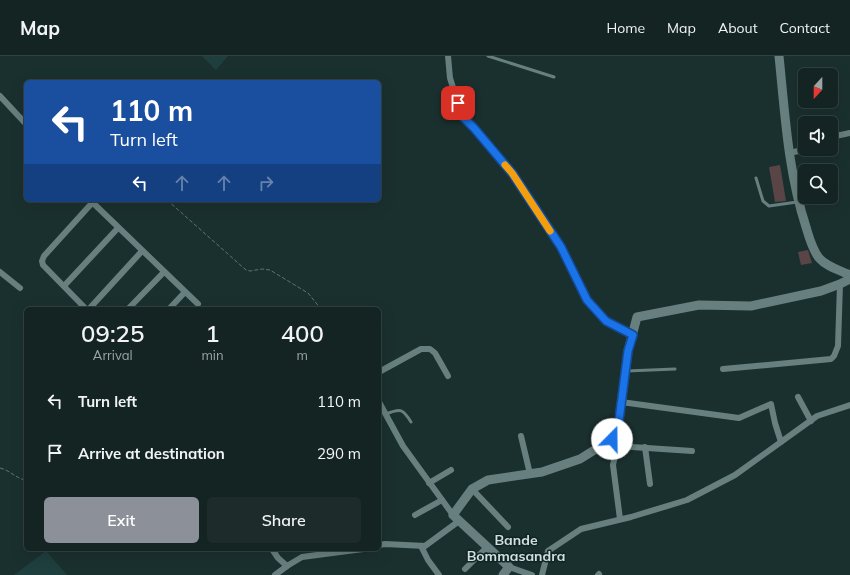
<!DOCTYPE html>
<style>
body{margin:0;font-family:Mulish,sans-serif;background:#1d2c2b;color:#f1f3f6;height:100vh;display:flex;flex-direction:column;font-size:15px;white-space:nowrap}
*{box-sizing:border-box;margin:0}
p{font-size:13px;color:#9da4a6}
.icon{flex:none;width:22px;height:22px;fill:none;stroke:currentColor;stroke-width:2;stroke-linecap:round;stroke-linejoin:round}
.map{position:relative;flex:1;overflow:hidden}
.drawer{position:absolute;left:24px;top:251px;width:357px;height:244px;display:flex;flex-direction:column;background:#142423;border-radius:6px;box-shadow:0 4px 16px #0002,0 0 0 1px #334141}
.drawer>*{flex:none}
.guide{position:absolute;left:24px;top:24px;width:357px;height:122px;border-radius:6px;box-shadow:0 4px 16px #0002,0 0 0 1px #334141;background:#1a4fa0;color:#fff;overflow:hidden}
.needle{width:26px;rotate:201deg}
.fabs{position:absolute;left:798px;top:12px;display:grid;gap:8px}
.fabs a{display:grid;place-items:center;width:40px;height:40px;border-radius:6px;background:#142423;box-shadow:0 4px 16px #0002,0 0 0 1px #334141;font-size:20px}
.pin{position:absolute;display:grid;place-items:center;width:34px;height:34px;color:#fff;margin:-17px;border-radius:8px;box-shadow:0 2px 6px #0006}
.me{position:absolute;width:44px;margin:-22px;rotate:22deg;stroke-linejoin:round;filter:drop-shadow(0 0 3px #0008)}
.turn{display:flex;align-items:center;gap:14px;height:84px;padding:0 20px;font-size:18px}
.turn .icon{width:52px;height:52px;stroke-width:2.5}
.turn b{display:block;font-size:28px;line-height:34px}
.lanes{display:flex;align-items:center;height:38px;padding:0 20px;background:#0003;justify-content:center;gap:20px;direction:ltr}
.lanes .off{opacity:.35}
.eta{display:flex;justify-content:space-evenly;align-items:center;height:68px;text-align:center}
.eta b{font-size:24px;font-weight:600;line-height:28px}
.primary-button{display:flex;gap:8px;margin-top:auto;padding:8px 20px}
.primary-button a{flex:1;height:46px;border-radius:6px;background:#8c9099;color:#fff;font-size:16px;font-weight:600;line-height:46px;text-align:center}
.primary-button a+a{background:#1d2c2b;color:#f1f3f6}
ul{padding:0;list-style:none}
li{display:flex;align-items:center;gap:12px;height:52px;padding:0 20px}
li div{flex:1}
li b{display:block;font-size:15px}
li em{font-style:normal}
header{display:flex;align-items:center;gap:24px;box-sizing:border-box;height:56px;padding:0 20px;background:#142423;border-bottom:1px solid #334141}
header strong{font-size:19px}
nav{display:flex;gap:22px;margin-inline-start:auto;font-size:14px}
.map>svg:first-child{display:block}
.built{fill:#1f3e3e}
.building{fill:#594545}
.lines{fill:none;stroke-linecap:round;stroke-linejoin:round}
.path{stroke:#617373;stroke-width:1;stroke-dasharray:4 2;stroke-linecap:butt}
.lane{stroke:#677f7e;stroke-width:3}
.street{stroke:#677f7e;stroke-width:6}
.secondary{stroke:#677f7e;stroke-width:9}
.route-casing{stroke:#114b97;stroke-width:10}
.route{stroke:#1a73e8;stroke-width:7}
.slow{stroke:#f59e0b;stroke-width:7}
.labels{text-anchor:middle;stroke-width:3;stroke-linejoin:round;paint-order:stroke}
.quarter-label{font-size:14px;font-weight:bold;fill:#d3dfdf;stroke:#102626}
</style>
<header>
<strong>Map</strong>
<nav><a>Home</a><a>Map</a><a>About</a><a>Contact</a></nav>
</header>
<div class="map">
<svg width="850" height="519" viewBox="0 0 850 519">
<rect width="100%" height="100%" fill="#1a302f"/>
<!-- built -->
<g class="built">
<path d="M 202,0 L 228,0 L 216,14 Z"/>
<path d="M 46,495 L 67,519 L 14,519 Z"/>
</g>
<!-- building -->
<g class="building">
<path d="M 780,109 L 786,145 L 775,146 L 769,111 Z"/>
<path d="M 808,194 L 812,207 L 801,209 L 798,196 Z"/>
</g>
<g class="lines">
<!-- path -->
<g class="path">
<path d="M 167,144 L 246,214 L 250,215 L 262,213 L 270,214 L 308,237 L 321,253"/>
<path d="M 0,412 C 10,414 16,423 26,424"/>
</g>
<!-- lane -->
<g class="lane">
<path d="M 488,0 L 554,21"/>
<path d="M 756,122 L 763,145 L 769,150 L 797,146"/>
<path d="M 627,315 L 675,313"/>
<path d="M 386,358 C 401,352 403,353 411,366"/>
</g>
<!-- street -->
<g class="street">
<path d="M 448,0 L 450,22 L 462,60 L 474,71 L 512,117 L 561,191 L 587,244 L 606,265 L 633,279"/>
<path d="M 0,40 L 26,68"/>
<path d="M 831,81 L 850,77"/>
<path d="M 789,97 L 808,93"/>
<path d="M 90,144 L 198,248"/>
<path d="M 0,216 L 20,232"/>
<path d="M 64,230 L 118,172"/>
<path d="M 86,253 L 43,209 L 42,205 L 44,200 L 92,147"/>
<path d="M 89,253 L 142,195"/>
<path d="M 128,253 L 164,216"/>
<path d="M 169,253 L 185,236"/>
<path d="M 723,313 L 831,303 L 834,300 L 838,290 L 840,228"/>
<path d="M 379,316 L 421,293 L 430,293 L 435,297 L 448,320"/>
<path d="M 798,341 L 811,365"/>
<path d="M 379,346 L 403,390 L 453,459"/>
<path d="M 621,346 L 739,362 L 771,348 L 775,367 L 781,386"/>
<path d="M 521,380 L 530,418"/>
<path d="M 645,391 L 650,428"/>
<path d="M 429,427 L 451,414"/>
<path d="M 472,433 L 508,471"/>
<path d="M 415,459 L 442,444"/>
<path d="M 620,463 L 613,409 L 617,390 L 692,395"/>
<path d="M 379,489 L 385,488 L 425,490 L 459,465"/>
<path d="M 421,490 L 428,504 L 439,519"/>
<path d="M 272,493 L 278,502 L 287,510"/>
<path d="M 509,511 L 532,519"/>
<path d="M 465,513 L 487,491"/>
<path d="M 275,519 L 287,510 L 302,501 L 363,493"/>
<path d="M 542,519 L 548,495 L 581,473 L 631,461 L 687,444 L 735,419 L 817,360 L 850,349"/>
<path d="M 598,519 L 599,518"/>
</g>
<!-- secondary -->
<g class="secondary">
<path d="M 779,0 C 785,58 788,116 806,171 C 809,181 812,193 819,202 C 827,211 839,214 850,219"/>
<path d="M 503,519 L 509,511 L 453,459 L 472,433 L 488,424 L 542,416 L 580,403 L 612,383 L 618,372 L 628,295 L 637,261 L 699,249 L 751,250 L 821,235 L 840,228 L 850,223"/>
</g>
</g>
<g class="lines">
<!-- route casing -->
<g class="route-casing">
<path id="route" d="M 458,47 L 462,60 L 474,72 L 512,117 L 561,191 L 587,244 L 606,265 L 633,279 L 628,295 L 618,372 L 612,383"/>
</g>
<!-- route -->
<use href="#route" class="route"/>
<!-- slow -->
<path class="slow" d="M 505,109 L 512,117 L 550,175"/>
</g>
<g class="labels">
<!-- quarter labels -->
<g class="quarter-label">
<text x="516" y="489">Bande<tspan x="516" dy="16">Bommasandra</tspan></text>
</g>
</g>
</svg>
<div class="fabs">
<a><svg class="needle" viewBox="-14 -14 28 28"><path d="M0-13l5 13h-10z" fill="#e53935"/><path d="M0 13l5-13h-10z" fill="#9da4a6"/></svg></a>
<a><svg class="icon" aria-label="sound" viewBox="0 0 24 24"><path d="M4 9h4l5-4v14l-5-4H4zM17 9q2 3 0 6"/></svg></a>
<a><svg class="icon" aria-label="search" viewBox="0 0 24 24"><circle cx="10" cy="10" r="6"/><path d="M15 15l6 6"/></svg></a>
</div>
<div class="pin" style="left:458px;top:47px;background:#d93025"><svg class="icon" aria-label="arrive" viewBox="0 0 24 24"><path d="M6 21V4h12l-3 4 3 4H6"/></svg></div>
<svg class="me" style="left:612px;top:383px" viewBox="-20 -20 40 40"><circle r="19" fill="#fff"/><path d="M0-13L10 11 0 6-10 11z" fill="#1a73e8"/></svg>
<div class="guide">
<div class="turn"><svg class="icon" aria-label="left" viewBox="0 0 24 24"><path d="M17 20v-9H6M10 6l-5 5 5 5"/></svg><div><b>110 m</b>Turn left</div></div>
<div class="lanes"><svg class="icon" aria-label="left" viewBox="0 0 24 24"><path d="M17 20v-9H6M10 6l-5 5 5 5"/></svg><svg class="icon off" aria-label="ahead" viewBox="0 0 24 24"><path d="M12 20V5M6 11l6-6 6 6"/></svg><svg class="icon off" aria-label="ahead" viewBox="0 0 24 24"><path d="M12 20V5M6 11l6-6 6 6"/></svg><svg class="icon off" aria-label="right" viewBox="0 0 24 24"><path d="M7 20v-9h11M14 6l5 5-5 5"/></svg></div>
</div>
<section class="drawer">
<div class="eta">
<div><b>09:25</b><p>Arrival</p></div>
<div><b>1</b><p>min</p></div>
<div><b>400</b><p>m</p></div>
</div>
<ul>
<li><svg class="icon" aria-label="left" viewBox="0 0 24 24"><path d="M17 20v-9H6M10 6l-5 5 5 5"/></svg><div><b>Turn left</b></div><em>110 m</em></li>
<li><svg class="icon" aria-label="arrive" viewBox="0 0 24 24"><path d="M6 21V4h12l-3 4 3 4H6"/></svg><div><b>Arrive at destination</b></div><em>290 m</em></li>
</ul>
<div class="primary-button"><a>Exit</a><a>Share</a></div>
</section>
</div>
